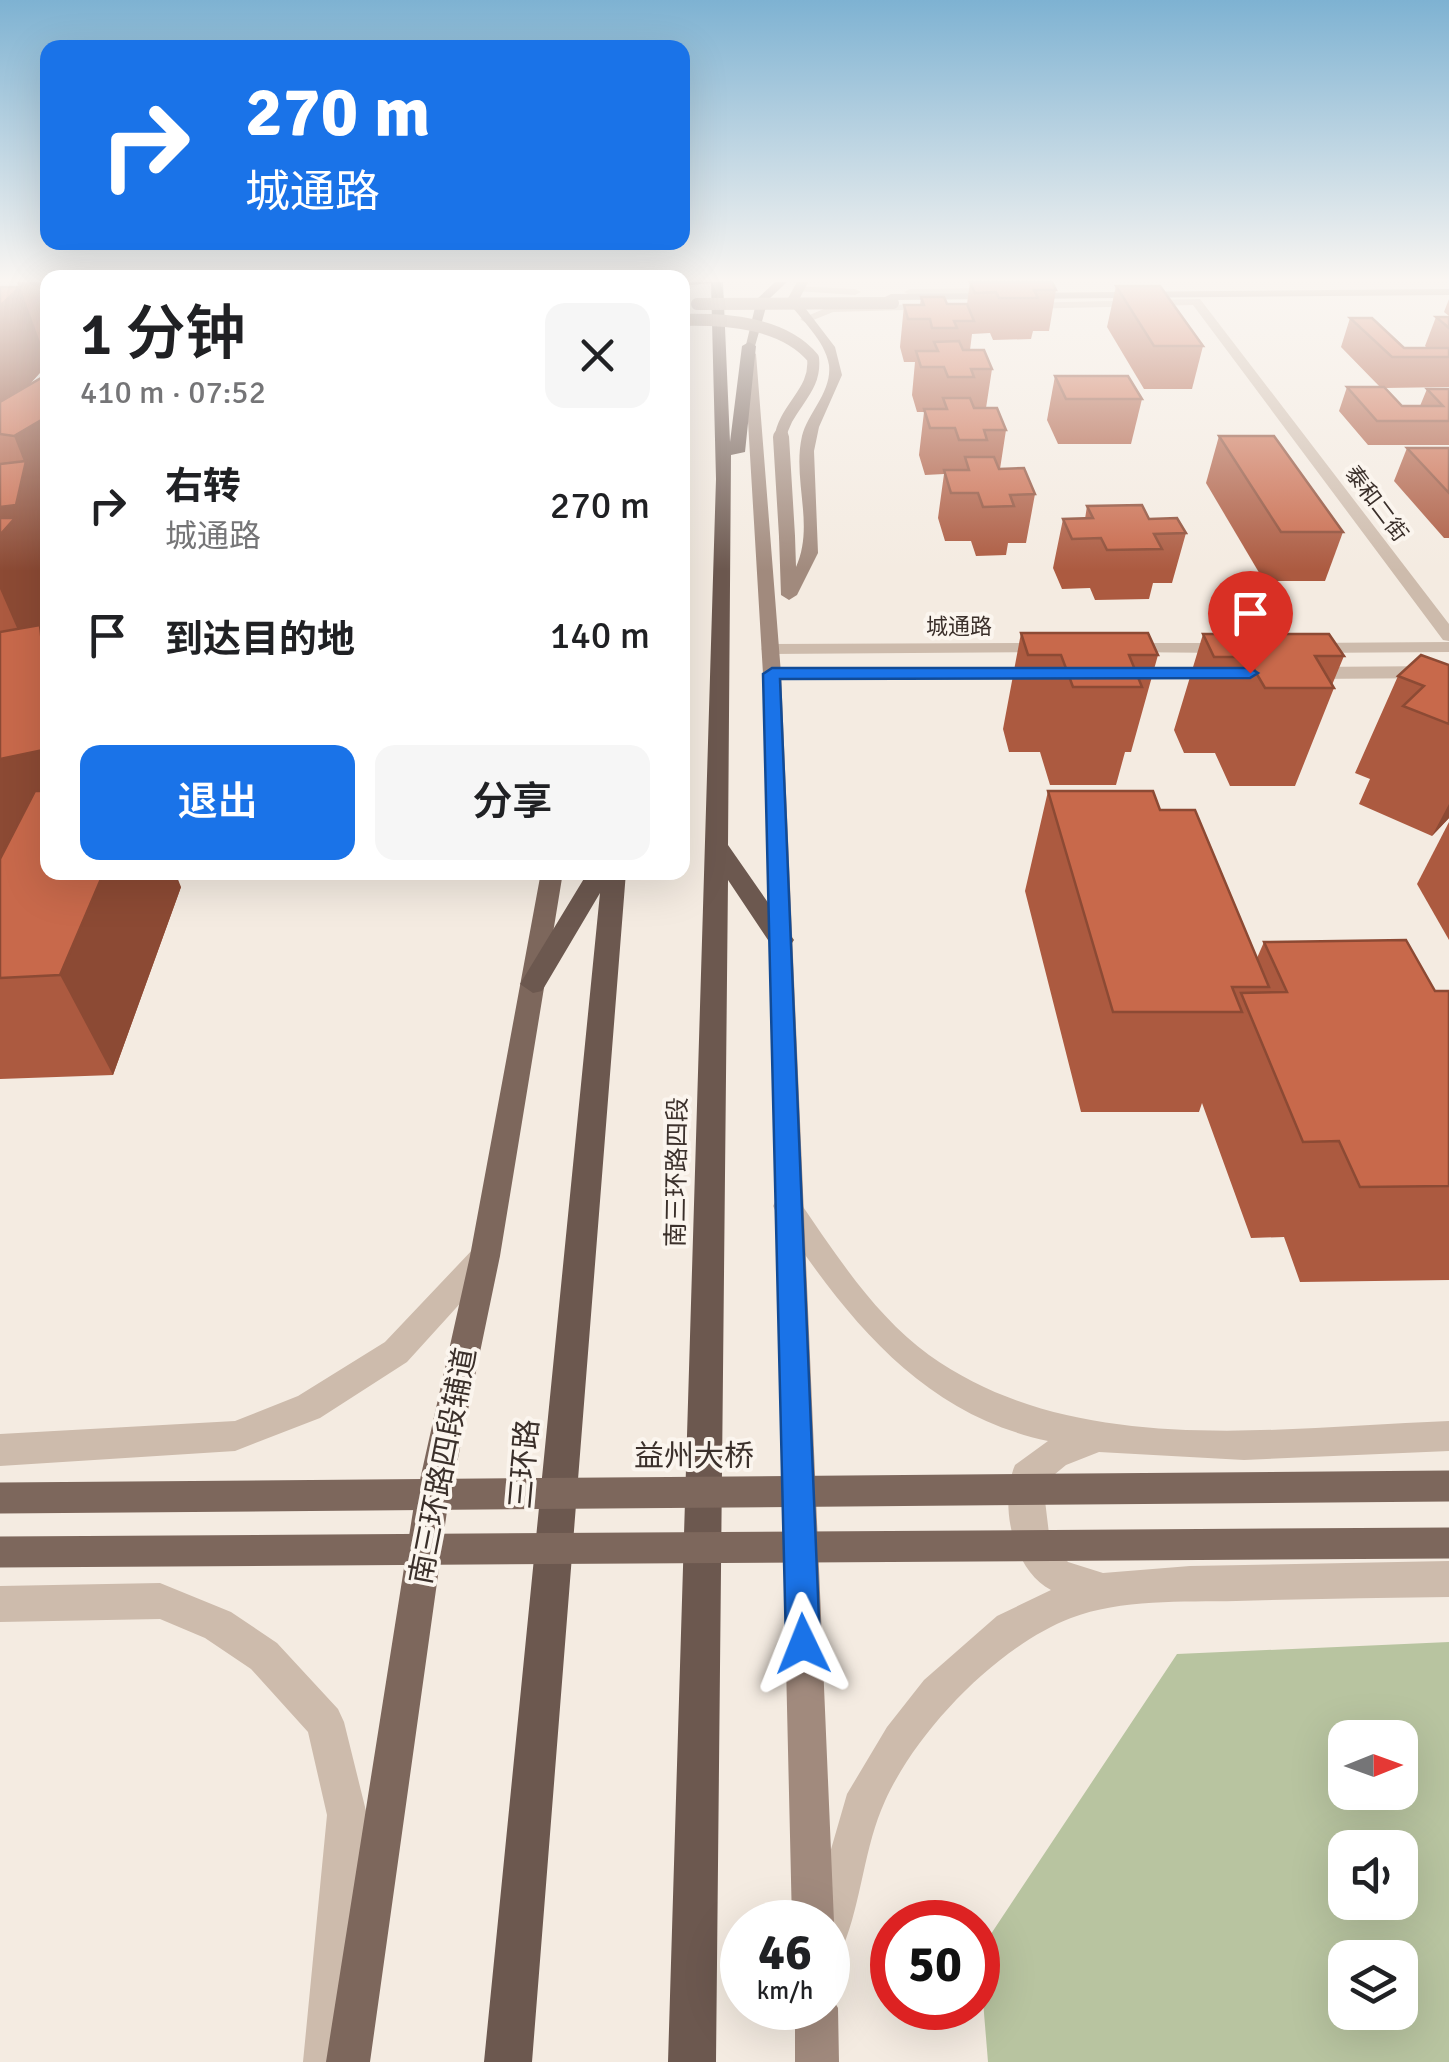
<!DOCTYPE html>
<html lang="zh">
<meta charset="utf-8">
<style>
body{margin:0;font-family:Signika,"Noto Sans SC",sans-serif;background:#f6f6f6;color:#202124;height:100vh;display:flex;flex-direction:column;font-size:38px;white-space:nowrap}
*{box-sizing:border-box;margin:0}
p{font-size:32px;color:#757577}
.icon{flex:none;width:55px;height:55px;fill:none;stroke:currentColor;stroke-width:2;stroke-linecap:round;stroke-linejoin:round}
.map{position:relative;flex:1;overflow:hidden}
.sheet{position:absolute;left:40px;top:270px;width:650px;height:610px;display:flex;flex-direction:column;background:#fff;border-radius:20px;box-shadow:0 10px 40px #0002}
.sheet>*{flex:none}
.top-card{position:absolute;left:40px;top:40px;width:650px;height:210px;border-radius:20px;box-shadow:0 10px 40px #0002;background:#1a73e8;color:#fff;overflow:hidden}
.needle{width:65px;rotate:89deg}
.fabs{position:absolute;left:1328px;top:1720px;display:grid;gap:20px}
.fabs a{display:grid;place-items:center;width:90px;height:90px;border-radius:20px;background:#fff;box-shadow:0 10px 40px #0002;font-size:50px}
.speed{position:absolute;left:720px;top:1900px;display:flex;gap:20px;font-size:50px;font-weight:700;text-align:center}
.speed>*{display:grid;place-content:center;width:130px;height:130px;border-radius:50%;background:#fff;box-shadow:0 10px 40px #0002;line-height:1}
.speed small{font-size:25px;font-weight:400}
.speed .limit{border:15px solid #d22;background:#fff;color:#111}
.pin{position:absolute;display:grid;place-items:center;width:85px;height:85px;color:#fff;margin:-102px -42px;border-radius:50% 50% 50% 0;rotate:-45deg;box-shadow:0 0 10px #0007}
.pin .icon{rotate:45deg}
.me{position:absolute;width:110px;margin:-55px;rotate:358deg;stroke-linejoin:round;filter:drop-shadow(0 0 8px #0008)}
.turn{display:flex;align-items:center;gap:35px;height:210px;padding:0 40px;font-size:45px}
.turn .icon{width:130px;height:130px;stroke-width:2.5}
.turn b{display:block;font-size:70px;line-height:85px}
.round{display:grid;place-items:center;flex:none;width:105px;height:105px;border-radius:20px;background:#f6f6f6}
.head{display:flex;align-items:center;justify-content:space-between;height:170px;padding:0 40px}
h1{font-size:60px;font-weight:600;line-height:75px}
.primary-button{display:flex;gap:20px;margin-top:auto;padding:20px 40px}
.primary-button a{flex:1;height:115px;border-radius:20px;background:#1a73e8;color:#fff;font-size:40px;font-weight:600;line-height:115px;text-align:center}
.primary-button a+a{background:#f6f6f6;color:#202124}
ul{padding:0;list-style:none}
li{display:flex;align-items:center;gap:30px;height:130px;padding:0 40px}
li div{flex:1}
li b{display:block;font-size:38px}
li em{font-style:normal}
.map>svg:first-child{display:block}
.green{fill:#b8c4a0;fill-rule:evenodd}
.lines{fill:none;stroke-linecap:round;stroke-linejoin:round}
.tertiary{fill:#cdbbac;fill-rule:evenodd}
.secondary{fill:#a18a7d;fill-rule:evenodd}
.primary{fill:#7d675c;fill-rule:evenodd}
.trunk{fill:#6c584f;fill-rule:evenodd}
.secondary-bridge-far1{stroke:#a18a7d;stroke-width:12}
.secondary-bridge{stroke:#a18a7d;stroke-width:16}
.primary-bridge{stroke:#7d675c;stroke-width:31}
.wall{fill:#ac5a40}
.shaded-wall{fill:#8c4a34}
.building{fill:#c8694b;stroke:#8c4a34;stroke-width:2.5}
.route{fill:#1a73e8;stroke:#114b97;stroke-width:2.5}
.labels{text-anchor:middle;stroke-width:8;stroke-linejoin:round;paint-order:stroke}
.far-street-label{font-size:22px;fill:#3b302b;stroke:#fbf5ee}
.street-label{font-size:25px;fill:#3b302b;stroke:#fbf5ee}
.near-street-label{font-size:30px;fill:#3b302b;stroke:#fbf5ee}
</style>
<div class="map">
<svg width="1449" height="2062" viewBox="0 0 1449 2062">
<rect width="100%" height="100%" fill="#f4ebe1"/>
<!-- green -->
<path class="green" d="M 1449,1642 L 1449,2062 L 988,2062 L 979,1952 L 1177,1654 ZM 1345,1738 L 1400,1738 L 1400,1792 L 1345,1792 ZM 1345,1848 L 1400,1848 L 1400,1902 L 1345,1902 ZM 1345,1958 L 1400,1958 L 1400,2012 L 1345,2012 Z"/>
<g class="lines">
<!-- tertiary -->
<g class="tertiary">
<path d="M 793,286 L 855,289 L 861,292 L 855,295 L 797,291 Z"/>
<path d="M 1000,288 L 1004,293 L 910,295 L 904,292 L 910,289 Z"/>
<path d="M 1200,299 L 1449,624 L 1449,641 L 1443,640 L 1193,305 L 1021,309 L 1015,306 L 1021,303 Z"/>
<path d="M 936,304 L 940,309 L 833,312 L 806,323 L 800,319 L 831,306 Z"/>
<path d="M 1449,642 L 1449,652 L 1304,653 L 1295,648 L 1304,643 Z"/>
<path d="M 1049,643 L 1055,644 L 1055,652 L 770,654 L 761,649 L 770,644 Z"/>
<path d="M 1124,643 L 1229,643 L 1238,648 L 1229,653 L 1118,652 L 1118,644 Z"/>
<path d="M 1449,666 L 1449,678 L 1307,679 L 1298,673 L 1307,667 Z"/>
<path d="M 1047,667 L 1056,673 L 1053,677 L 772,680 L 763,674 L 772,668 Z"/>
<path d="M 1122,667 L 1222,667 L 1231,673 L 1222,679 L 1116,677 L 1113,673 Z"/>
<path d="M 787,1194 L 797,1198 C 835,1253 874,1315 929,1355 C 1076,1460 1279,1427 1449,1421 L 1449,1451 L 1244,1460 L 1099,1452 L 1066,1465 L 1043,1484 L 1050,1542 L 1068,1562 L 1103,1573 L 1190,1566 L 1449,1561 L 1449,1597 C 1378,1598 1307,1599 1236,1601 C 1183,1602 1121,1599 1071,1618 C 998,1646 917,1730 885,1801 C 864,1847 862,1900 843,1947 L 828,1953 L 828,1922 L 810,1922 L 847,1794 L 887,1727 L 924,1680 L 997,1616 L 1051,1590 C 1012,1570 999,1503 1015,1465 L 1048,1441 C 920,1414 846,1317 777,1214 L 773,1206 L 777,1198 Z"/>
<path d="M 485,1244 L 495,1247 L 500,1256 L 495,1265 L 407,1362 L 320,1418 L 235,1451 L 0,1466 L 0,1434 L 235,1421 L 298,1396 L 385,1342 L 475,1247 Z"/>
<path d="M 160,1583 L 231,1612 L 277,1643 L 338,1709 L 344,1722 L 367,1815 L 347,2062 L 303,2062 L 327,1815 L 308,1732 L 251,1669 L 205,1638 L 160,1619 L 0,1622 L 0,1586 Z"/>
</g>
<!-- secondary -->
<g class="secondary">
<path d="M 797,282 L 808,282 L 799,300 L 835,347 L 842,375 L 819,427 L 814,451 L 818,553 L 797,595 L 789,600 L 781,595 L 779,536 L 787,531 L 795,536 L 796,567 C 815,525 792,480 802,436 C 808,412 832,392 829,365 C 825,340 801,320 787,300 Z"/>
<path d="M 1449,289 L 1449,295 L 891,300 L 885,297 L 891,294 Z"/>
<path d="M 750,350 L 756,354 L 781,674 L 834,1922 L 828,1937 L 828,1922 L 792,1922 L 763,674 L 744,354 Z"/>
<path d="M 828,1991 L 838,2008 L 839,2062 L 795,2062 L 795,2008 L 828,2008 Z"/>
</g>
<!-- primary -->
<g class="primary">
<path d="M 682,282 L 721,282 L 682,286 Z"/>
<path d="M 775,282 L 787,282 L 768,300 L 755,346 L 745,349 L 757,299 Z"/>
<path d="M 541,872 L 563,872 L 500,1256 L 447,1511 L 370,2062 L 326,2062 L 413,1511 L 470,1256 Z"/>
</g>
<!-- trunk -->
<g class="trunk">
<path d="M 711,282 L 723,282 L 730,442 L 742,346 L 749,342 L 756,346 L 745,452 L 731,455 L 728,845 L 794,940 L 790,946 L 772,946 L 728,880 L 716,2062 L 668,2062 L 716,479 Z"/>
<path d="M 588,872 L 626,872 L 532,2062 L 484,2062 L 600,893 L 542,991 L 533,993 L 520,984 Z"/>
</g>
<!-- secondary-bridge-far1 -->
<g class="secondary-bridge-far1">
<path d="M 697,304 L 893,303"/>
<path d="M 682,320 C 726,319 783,322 813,358 C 817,392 785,406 780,439"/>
</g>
<!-- secondary-bridge -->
<path class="secondary-bridge" d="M 781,437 L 787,536"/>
<!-- primary-bridge -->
<g class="primary-bridge">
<path d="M 0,1498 L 1449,1486"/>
<path d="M 0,1552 L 1449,1543"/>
</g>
</g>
<!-- wall -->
<g class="wall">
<path d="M 17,282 L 48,282 L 48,350 L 44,350 L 48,364 L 29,385 L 41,626 L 48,872 L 181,887 L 113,1075 L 0,1079 L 0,306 L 19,287 Z"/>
<path d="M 970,282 L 1056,290 L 1049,331 L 1033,331 L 1031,339 L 993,340 L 990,333 L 972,334 L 970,350 L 992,369 L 986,408 L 1006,430 L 1000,469 L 1035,494 L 1026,543 L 1008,543 L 1006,555 L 976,556 L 971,541 L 945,541 L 938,518 L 944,474 L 925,475 L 919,455 L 924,412 L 917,412 L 912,395 L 915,362 L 904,362 L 900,347 L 904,305 L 920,305 L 921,297 L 947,304 L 967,304 Z"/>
<path d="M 1116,286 L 1203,346 L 1192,389 L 1144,389 L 1107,327 Z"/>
<path d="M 1449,299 L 1449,316 L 1444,312 Z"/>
<path d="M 1436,317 L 1449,317 L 1449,387 L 1385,388 L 1402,406 L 1420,406 L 1427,389 L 1449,389 L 1449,445 L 1368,445 L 1339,411 L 1347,387 L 1380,387 L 1341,347 L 1350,318 L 1404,348 L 1427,348 L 1425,346 Z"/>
<path d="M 1055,376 L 1142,399 L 1131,444 L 1058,444 L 1047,420 Z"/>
<path d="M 1219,436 L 1343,532 L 1325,581 L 1264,581 L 1206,483 Z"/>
<path d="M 1407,448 L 1449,448 L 1449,538 L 1444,538 L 1394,481 Z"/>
<path d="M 1087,506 L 1149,519 L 1186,533 L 1172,583 L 1153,583 L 1149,599 L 1095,600 L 1090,588 L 1062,589 L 1053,568 L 1063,519 L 1085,519 Z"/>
<path d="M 1021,633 L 1158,655 L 1131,752 L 1125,752 L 1116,785 L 1050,785 L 1040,752 L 1009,752 L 1003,729 Z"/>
<path d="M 1203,634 L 1344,656 L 1332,685 L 1334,688 L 1295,786 L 1230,786 L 1215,753 L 1184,753 L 1174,730 Z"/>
<path d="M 1449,665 L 1449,818 L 1432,836 L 1359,804 L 1370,779 L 1355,773 L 1398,676 Z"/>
<path d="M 1048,791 L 1160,810 L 1257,958 L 1264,942 L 1435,991 L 1449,991 L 1449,1280 L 1300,1282 L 1284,1237 L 1251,1238 L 1202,1103 L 1199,1112 L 1081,1112 L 1025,891 Z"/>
<path d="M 1449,822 L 1449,940 L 1417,884 Z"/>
</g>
<!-- shaded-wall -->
<g class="shaded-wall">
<path d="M 20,287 L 48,364 L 4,412 L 0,403 L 0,306 Z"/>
<path d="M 48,416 L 48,617 L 41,626 L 48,641 L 48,699 L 0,589 L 0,507 L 25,464 L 14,436 Z"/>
<path d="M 48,749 L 48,858 L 0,870 L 0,759 Z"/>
<path d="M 1449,804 L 1449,818 L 1432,836 Z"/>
<path d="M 104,872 L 175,872 L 181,887 L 113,1075 L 60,975 Z"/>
</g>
<!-- building -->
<g class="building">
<path d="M 970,282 L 1052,282 L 1056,290 L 1034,290 L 1038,298 L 999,298 L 996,292 L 975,293 Z"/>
<path d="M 1116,286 L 1160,286 L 1203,346 L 1154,346 Z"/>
<path d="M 0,287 L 20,287 L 0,306 Z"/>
<path d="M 921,297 L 944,297 L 947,304 L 967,304 L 974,321 L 954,321 L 957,328 L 932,328 L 930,319 L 908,319 L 904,305 L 924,305 Z"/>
<path d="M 1436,317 L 1449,317 L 1449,328 Z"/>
<path d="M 1350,318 L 1372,318 L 1404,348 L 1449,348 L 1449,357 L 1392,357 Z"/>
<path d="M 959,341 L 963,350 L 984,350 L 992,369 L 971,369 L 974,377 L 948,377 L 944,367 L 921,367 L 916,351 L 938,351 L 934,342 Z"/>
<path d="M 48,374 L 48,416 L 14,436 L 0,434 L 0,402 Z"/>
<path d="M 1055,376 L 1128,376 L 1142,399 L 1066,399 Z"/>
<path d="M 1347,387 L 1384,387 L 1402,406 L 1443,406 L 1427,389 L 1449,389 L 1449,421 L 1377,421 Z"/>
<path d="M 943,398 L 970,398 L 974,408 L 997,408 L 1006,430 L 984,430 L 987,440 L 959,440 L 955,428 L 930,428 L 924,409 L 947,409 Z"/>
<path d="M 1219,436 L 1274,436 L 1343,532 L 1281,532 Z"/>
<path d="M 1407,448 L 1449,448 L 1449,493 Z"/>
<path d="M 965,457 L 994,457 L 999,469 L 1024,468 L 1035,494 L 1010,495 L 1014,506 L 983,507 L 978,493 L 951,493 L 944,470 L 969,470 Z"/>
<path d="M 26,461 L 16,505 L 0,507 L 0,464 Z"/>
<path d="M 1142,505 L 1149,519 L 1177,518 L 1186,533 L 1154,534 L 1162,549 L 1107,550 L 1101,538 L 1072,539 L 1063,519 L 1093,518 L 1087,506 Z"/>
<path d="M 0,518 L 15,518 L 0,535 Z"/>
<path d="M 40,625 L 48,699 L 48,749 L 0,759 L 0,632 Z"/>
<path d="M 1021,633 L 1148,633 L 1158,655 L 1129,655 L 1142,687 L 1073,687 L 1061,655 L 1028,655 Z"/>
<path d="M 1203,634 L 1329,634 L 1344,656 L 1315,656 L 1334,688 L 1265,688 L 1247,657 L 1214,657 Z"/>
<path d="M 1421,655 L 1449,665 L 1449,724 L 1403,706 L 1424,686 L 1398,676 Z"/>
<path d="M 35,791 L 48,791 L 48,872 L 104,872 L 60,975 L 0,978 L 0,859 Z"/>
<path d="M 1048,791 L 1153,791 L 1160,810 L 1195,810 L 1269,987 L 1232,987 L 1242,1012 L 1113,1012 Z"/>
<path d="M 1406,940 L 1435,991 L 1449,991 L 1449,1186 L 1360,1187 L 1339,1141 L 1303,1142 L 1241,993 L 1287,992 L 1264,942 Z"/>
</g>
<!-- sky -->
<linearGradient id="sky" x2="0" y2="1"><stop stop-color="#7eb2d2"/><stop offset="0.49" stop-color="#faf6f2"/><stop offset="1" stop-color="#faf6f2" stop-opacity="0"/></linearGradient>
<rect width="1449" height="571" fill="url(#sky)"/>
<!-- route -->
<path class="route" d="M 772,668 L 1250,668 L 1258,673 L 1250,678 L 780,679 L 820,1644 L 815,1656 L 803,1661 L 791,1656 L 786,1644 L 763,674 Z"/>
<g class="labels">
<!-- far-street labels -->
<g class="far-street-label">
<text transform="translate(1377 503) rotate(53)" y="8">泰和二街</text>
<text x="959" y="634">城通路</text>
</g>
<!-- street labels -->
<g class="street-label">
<text transform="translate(676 1172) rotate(-89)" y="9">南三环路四段</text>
</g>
<!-- near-street labels -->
<g class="near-street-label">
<text x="694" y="1466">益州大桥</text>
<text transform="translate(524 1464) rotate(-85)" y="10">三环路</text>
<text transform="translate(443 1466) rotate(-79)" y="10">南三环路四段辅道</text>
</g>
</g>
</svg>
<div class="fabs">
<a><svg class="needle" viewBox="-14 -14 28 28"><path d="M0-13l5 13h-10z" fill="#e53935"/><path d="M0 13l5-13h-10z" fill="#757577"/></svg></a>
<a><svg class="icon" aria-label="sound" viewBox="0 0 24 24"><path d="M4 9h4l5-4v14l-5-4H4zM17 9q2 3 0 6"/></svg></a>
<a><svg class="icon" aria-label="layers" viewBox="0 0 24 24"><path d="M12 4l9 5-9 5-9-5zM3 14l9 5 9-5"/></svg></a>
</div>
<div class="speed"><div>46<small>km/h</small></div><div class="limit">50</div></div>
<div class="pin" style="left:1250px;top:673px;background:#d93025"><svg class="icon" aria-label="arrive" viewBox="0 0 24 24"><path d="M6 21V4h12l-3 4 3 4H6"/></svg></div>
<svg class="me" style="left:803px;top:1644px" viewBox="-20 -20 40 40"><path d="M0-17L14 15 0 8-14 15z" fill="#1a73e8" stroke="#fff" stroke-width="4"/></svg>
<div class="top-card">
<div class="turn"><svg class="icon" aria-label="right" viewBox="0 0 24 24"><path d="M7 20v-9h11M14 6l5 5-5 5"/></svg><div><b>270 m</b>城通路</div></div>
</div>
<section class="sheet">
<div class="head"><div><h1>1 分钟</h1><p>410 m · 07:52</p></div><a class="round"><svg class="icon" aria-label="close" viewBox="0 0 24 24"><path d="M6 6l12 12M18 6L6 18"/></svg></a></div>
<ul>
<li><svg class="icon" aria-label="right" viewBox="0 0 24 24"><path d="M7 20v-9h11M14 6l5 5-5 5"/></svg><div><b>右转</b><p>城通路</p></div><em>270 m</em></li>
<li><svg class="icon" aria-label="arrive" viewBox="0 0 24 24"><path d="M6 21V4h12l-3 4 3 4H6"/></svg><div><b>到达目的地</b></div><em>140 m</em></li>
</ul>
<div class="primary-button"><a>退出</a><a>分享</a></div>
</section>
</div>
